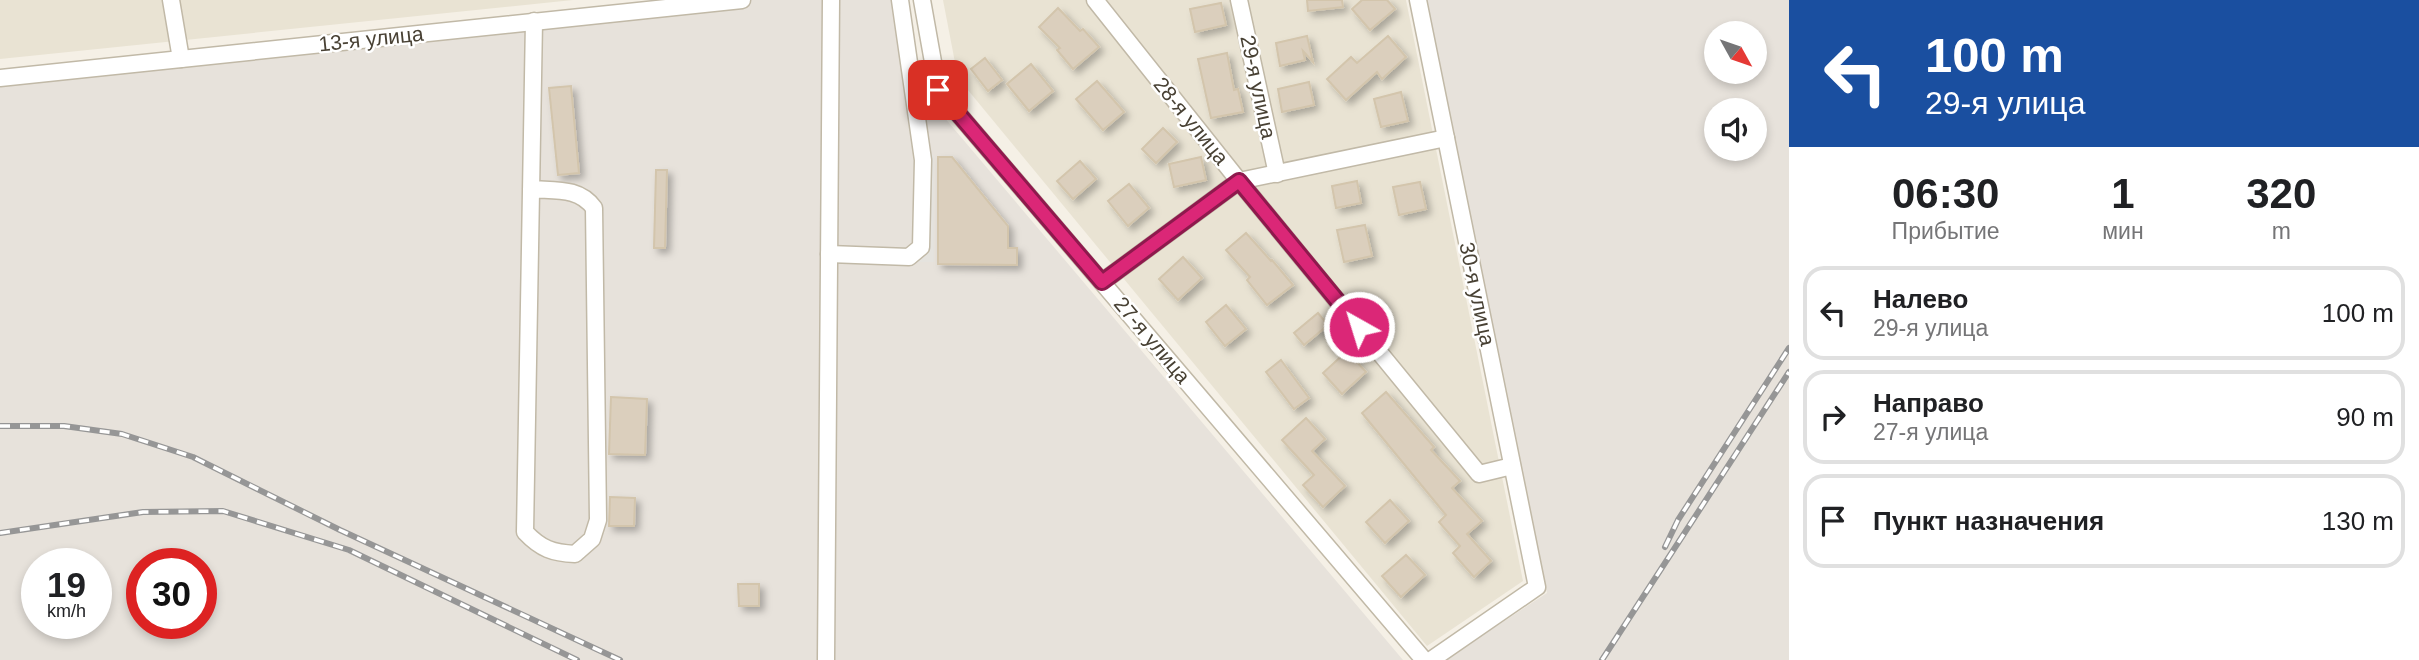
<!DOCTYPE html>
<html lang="ru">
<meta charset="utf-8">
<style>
body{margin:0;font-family:Helvetica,sans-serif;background:#f2f2f2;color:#202124;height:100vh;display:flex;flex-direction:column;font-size:26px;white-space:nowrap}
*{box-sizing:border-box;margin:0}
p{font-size:23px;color:#757577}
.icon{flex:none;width:38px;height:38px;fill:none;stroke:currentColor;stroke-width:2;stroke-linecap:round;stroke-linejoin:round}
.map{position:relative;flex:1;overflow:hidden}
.details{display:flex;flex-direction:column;background:#fff;width:630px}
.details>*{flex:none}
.hud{background:#1a4fa0;color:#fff;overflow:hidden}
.needle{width:46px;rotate:130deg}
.fabs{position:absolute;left:1704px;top:21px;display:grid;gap:14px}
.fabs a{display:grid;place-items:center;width:63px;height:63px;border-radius:50%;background:#fff;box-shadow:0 4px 10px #0003;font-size:35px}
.speed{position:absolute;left:21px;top:548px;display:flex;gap:14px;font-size:35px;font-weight:700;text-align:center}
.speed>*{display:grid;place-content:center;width:91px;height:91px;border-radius:50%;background:#fff;box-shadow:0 4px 10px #0003;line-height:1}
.speed small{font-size:18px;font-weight:400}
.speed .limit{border:10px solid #d22;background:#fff;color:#111}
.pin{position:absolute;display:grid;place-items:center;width:60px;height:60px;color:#fff;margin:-30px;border-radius:14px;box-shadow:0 4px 10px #0006}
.me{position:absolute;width:77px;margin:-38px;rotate:321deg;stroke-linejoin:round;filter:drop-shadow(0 0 5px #0008)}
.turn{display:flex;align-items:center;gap:24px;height:147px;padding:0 21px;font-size:32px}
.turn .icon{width:91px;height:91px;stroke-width:2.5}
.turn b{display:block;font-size:49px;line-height:60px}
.eta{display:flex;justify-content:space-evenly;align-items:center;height:119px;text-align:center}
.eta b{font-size:42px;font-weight:800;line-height:49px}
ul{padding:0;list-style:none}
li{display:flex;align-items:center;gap:21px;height:94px;margin:0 14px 10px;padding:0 7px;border:4px solid #e0e0e0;border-radius:21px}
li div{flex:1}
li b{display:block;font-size:26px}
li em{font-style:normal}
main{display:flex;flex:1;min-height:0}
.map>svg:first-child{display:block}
.residential{fill:#e9e3d3}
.industrial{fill:#e7e2db;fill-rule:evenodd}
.parking{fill:#e5e3de}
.building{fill:#dbcfbd;stroke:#d3c5ac;stroke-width:2;filter:url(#shadow)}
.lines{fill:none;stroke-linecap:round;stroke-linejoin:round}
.minor-casing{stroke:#c1b9a7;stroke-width:19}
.minor{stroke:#fff;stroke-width:16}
.rail-casing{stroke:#969696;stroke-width:6}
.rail{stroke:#fff;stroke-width:3.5;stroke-dasharray:10;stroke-linecap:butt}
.route-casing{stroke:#8e194d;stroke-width:18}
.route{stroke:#db2777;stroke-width:12}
.labels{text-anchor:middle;stroke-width:5;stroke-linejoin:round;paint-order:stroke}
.street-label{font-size:21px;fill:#484134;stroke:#fff}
</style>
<main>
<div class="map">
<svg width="1789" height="660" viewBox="0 0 1789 660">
<defs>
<filter id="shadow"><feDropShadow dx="4.5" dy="4.5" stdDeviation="3.5" flood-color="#0004"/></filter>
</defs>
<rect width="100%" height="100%" fill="#f5f0e6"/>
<!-- residential -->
<g class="residential">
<path d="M 0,0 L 573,0 L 0,59 Z"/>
<path d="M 943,0 L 1406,0 L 1523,581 L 1427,646 L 958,78 Z"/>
</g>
<!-- industrial -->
<g class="industrial">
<path d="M 733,0 L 909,0 L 922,91 L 1403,660 L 0,660 L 0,81 ZM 37,564 L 96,564 L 96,623 L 37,623 ZM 142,564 L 201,564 L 201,623 L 142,623 Z"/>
<path d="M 1424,0 L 1789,0 L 1789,660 L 1445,660 L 1547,593 ZM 1717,33 L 1755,33 L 1755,72 L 1717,72 ZM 1717,110 L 1755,110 L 1755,149 L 1717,149 Z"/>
</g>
<!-- parking -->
<rect class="parking" x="913" y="155" width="21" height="107"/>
<!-- building -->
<g class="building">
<path d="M 1307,0 L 1342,0 L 1343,7 L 1308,11 Z"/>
<path d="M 1362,0 L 1387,0 L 1395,9 L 1370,30 L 1352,9 Z"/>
<path d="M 1221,3 L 1226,25 L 1195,32 L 1190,9 Z"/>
<path d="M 1058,8 L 1080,31 L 1083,29 L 1099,47 L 1073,69 L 1057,50 L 1060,48 L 1039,27 Z"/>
<path d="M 1307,36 L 1313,62 L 1303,51 L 1305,60 L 1280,66 L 1276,43 Z"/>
<path d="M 1388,36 L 1406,57 L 1382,79 L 1377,72 L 1346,100 L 1327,79 L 1351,57 L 1357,63 Z"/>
<path d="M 1227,53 L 1234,90 L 1238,89 L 1243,112 L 1211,118 L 1198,59 Z"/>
<path d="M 985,58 L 1002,80 L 988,91 L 971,69 Z"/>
<path d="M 1031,64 L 1053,91 L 1029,111 L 1007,84 Z"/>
<path d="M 1097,81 L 1124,112 L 1103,130 L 1076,99 Z"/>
<path d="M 1309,82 L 1314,105 L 1282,112 L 1278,89 Z"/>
<path d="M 571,86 L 579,173 L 558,175 L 549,88 Z"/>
<path d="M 1401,92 L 1408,121 L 1381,127 L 1374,99 Z"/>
<path d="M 1163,128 L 1177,142 L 1156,163 L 1142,149 Z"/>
<path d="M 938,157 L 952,157 L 1008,226 L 1008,248 L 1017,248 L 1017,265 L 938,264 Z"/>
<path d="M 1201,157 L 1206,180 L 1174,187 L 1169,164 Z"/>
<path d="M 1080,161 L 1096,179 L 1073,199 L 1057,181 Z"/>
<path d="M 656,170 L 667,170 L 665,248 L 654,248 Z"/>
<path d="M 1357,181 L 1361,203 L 1336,208 L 1332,186 Z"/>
<path d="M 1420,182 L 1426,209 L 1399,215 L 1393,187 Z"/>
<path d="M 1129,184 L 1149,208 L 1128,226 L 1108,201 Z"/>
<path d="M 1365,225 L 1372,256 L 1344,262 L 1337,230 Z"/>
<path d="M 1246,233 L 1271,261 L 1272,260 L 1293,285 L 1267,305 L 1247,280 L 1250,277 L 1226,250 Z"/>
<path d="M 1183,257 L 1202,278 L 1178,300 L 1159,279 Z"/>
<path d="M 1226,305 L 1246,329 L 1225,346 L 1206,322 Z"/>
<path d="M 1318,313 L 1328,325 L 1304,345 L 1294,333 Z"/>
<path d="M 1347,351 L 1366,372 L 1342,394 L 1323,373 Z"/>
<path d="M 1281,360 L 1309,398 L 1294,409 L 1266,372 Z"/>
<path d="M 1386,392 L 1434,447 L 1431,450 L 1460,481 L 1452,488 L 1482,521 L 1467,534 L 1491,561 L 1474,577 L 1453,553 L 1460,546 L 1439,522 L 1446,515 L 1362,413 Z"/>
<path d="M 611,397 L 647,399 L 645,455 L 609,454 Z"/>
<path d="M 1306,418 L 1325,439 L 1312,451 L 1345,486 L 1323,507 L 1303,485 L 1314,475 L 1282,440 Z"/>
<path d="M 610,497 L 635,498 L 634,526 L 609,526 Z"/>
<path d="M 1390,500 L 1409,521 L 1385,543 L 1366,522 Z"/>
<path d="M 1406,555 L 1425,575 L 1401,597 L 1382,576 Z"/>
<path d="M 738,584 L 759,584 L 759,606 L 739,606 Z"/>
</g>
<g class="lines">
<!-- minor casing -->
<g class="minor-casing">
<g id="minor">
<path d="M 171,0 L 181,59"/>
<path d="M 922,0 L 938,90 L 1424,660"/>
<path d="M 1095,0 L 1239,181 L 1479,474 L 1512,466"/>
<path d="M 1239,0 L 1277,174"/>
<path d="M 1418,0 L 1537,587 L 1431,660"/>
<path d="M 0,78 L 742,0"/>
<path d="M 531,189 C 555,191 579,187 594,208 L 598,520 L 592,539 L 575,554 C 553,553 541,549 525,532 L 534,21"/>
<path d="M 829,254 L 909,257 L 921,247 L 923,160 L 900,0"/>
<path d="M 1102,282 L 1239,181 L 1446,138"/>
<path d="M 826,660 L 831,0"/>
</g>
</g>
<!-- minor -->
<use href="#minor" class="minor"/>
<!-- rail casing -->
<g class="rail-casing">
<g id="rail">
<path d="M 0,426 L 64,426 L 122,434 L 193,457 L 340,530 L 620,660"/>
<path d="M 0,533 L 143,512 L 223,511 L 349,550 L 577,660"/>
<path d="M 1665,547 L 1678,520 L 1789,348"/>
<path d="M 1602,660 L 1789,372"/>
</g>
</g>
<!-- rail -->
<use href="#rail" class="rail"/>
</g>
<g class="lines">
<!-- route casing -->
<g class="route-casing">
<path id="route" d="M 938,90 L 1102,282 L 1239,181 L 1359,327"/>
</g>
<!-- route -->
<use href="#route" class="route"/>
</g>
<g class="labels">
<!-- street labels -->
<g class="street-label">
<text transform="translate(371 39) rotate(-6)" y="7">13-я улица</text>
<text transform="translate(1258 87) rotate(78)" y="7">29-я улица</text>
<text transform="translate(1191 121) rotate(51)" y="7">28-я улица</text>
<text transform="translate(1477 294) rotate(78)" y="7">30-я улица</text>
<text transform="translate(1152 340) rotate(50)" y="7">27-я улица</text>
</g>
</g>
</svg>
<div class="fabs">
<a><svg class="needle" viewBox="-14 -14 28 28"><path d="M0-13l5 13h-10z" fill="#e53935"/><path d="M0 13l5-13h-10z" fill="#757577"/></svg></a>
<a><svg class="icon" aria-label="sound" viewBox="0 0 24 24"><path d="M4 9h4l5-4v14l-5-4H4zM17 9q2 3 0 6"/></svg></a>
</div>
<div class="speed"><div>19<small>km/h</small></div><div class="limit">30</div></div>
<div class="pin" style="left:938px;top:90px;background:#d93025"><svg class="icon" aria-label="arrive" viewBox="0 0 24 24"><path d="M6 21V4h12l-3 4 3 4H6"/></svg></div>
<svg class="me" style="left:1359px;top:327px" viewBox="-20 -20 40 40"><circle r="17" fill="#db2777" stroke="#fff" stroke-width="3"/><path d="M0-11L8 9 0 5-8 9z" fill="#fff"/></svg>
</div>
<section class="details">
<div class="hud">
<div class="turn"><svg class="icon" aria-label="left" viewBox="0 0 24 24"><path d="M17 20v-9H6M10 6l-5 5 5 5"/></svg><div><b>100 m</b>29-я улица</div></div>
</div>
<div class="eta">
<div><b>06:30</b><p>Прибытие</p></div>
<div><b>1</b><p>мин</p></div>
<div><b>320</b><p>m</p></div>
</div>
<ul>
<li><svg class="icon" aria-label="left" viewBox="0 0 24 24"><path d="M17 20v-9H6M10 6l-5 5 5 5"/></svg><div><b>Налево</b><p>29-я улица</p></div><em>100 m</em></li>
<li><svg class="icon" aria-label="right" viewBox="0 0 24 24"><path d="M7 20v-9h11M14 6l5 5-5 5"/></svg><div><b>Направо</b><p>27-я улица</p></div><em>90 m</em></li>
<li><svg class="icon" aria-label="arrive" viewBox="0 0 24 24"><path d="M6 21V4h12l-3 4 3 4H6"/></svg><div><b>Пункт назначения</b></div><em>130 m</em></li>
</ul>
</section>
</main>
